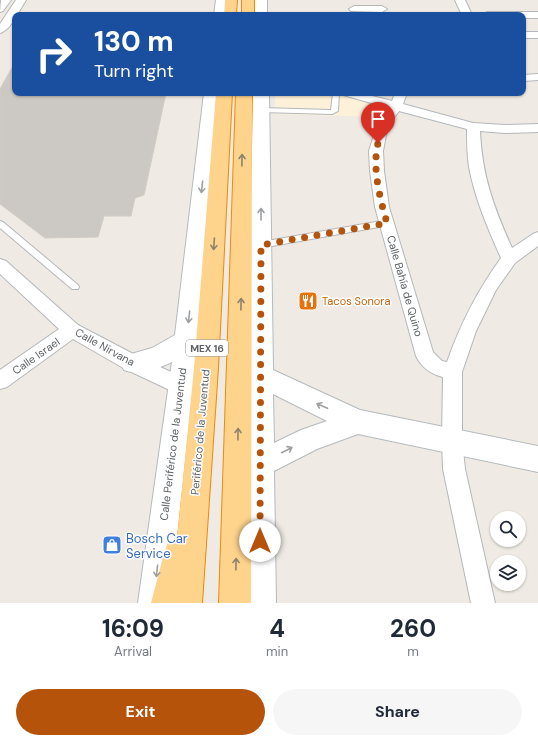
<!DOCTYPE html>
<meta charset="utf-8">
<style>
body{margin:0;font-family:"DM Sans",sans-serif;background:#f6f6f7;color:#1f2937;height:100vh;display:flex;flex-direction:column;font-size:15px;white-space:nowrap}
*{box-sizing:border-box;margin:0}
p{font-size:13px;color:#747a83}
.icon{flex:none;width:22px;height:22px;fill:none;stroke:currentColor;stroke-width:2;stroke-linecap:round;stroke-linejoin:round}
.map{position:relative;height:603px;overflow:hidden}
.details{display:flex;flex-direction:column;background:#fff;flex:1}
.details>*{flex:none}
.guide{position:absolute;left:12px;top:12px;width:514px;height:84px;border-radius:8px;box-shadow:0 1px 3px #0004;background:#1a4fa0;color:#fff;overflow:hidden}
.controls{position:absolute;left:490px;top:511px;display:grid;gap:8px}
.controls a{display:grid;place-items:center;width:36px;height:36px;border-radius:50%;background:#fff;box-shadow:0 1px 3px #0004;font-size:20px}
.pin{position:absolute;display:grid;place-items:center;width:34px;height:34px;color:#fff;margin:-41px -17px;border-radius:50% 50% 50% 0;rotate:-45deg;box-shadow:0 0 4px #0007}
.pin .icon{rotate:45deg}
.me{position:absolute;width:44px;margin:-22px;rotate:0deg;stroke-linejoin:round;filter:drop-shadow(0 0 3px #0008)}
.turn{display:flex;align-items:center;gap:14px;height:84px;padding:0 16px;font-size:18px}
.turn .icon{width:52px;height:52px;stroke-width:2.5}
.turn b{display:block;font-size:28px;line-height:34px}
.eta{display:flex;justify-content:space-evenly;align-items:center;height:68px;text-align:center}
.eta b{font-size:24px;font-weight:700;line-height:28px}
.button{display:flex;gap:8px;margin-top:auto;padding:8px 16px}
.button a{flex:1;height:46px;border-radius:24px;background:#b45309;color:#fff;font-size:16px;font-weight:700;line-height:46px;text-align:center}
.button a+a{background:#f6f6f7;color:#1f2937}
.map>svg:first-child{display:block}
.commercial{fill:#fef1d9}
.building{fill:#ccc8c3;stroke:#d3ccc2}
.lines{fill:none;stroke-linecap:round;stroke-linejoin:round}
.lane-casing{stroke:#b4b7bb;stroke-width:2}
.street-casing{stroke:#b4b7bb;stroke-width:2}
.secondary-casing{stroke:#b5babe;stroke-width:2}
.highway-casing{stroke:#f28900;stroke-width:2}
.lane{fill:#fff;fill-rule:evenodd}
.street{fill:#fff;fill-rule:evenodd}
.secondary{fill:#fff;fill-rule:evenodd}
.highway{fill:#fed38b;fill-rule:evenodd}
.oneway{stroke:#8d8370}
.oneway2{stroke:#9da0a3}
.route{stroke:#b45309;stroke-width:7;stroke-dasharray:0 12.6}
.labels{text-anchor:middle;stroke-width:3;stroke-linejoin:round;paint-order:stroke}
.shield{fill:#fff;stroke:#8d9093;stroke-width:1}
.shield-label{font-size:10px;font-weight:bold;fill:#5c6165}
.street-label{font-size:11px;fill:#5c6165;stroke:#fff}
.food-label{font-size:11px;fill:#c56008;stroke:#fff;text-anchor:start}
.near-shop-label{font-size:13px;fill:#366cbe;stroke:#fff;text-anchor:start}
</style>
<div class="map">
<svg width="538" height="603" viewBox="0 0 538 603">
<rect width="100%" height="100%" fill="#efebe4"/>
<!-- commercial -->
<path class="commercial" d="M 331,93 L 353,97 L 384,105 L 384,117 L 274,114 L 276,94 Z"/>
<!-- building -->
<path class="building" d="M 15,62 L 15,93 L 166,93 L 144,195 L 135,198 L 131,216 L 104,216 L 98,237 L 45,238 L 0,204 L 0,89 Z"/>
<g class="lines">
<!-- lane casing -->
<g class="lane-casing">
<g id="lane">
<path d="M 333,93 L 339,93 L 338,111 L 332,114 L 261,112 L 258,110 L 261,108 L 331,110 Z"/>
<path d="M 387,220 L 390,221 L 391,223 L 390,225 L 261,248 L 257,245 L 261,242 Z"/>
<path d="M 0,221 L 3,222 L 78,285 L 79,287 L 78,289 L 72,289 L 0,228 Z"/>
</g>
</g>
<!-- street casing -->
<g class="street-casing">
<g id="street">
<path d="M 1,0 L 11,0 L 3,11 L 0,12 Z"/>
<path d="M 16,0 L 26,0 L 17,15 L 15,15 C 14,22 7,31 0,33 L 0,24 Z"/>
<path d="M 455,0 L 465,0 L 472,15 L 462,15 Z"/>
<path d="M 354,6 L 382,6 L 387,9 L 382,12 L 351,11 L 349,9 Z"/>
<path d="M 487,12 L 538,12 L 538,18 L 523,18 L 523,15 L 482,15 Z"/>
<rect x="523" y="32" width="15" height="6"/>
<path d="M 538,74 L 538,80 L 523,81 L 523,75 Z"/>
<path d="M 341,93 L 360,93 L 392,101 L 395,93 L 407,93 L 403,104 L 473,123 L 505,125 L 538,124 L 538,132 L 505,133 L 480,131 C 482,176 494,208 512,248 L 533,234 L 538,232 L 538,246 L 515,263 L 496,290 L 476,331 L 462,372 L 462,440 L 465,469 L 495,603 L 471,603 L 443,469 L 442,440 L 443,377 C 431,374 422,368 416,356 L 375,207 L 370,171 L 369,151 L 374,135 L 379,122 L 389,108 L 343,95 ZM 399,111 L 467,129 C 467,142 467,154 469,167 C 475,199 488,229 501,258 C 477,291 460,325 447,362 L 442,361 L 433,352 L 389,207 L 384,171 L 383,151 L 386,135 L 391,122 Z"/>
<path d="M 0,259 L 6,261 L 78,325 L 139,357 L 188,380 L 191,386 L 188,392 L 181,394 L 174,392 L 125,369 L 73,339 L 7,387 L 0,389 L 0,370 L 59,329 L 0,274 Z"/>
</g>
</g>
<!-- secondary casing -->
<g class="secondary-casing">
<g id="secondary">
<path d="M 216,0 L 228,0 L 226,15 L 214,15 Z"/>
<rect x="255" y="0" width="12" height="15"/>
<path d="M 204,93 L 220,93 L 193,386 L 170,603 L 138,603 L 172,362 C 157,369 139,376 124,370 L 120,363 L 124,356 L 152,348 L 175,335 Z"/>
<path d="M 253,93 L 269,93 L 273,370 L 360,410 L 538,446 L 538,472 L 358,434 L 317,449 L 274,471 L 276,603 L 244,603 L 246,477 L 236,473 L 232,464 L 236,455 L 247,451 L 248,386 L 238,383 L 235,375 L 238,367 L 248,364 ZM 273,394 L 327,421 L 301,430 L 274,443 Z"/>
</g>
</g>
<!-- highway casing -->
<g class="highway-casing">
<g id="highway">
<path d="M 225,0 L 237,0 L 236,15 L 224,15 Z"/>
<rect x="242" y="0" width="12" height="15"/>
<path d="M 216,93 L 232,93 L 218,368 L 202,603 L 151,603 L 164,553 L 168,542 L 177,539 L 194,368 Z"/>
<path d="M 236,93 L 252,93 L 251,603 L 219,603 Z"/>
</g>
</g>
<!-- lane -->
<use href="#lane" class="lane"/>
<!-- street -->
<use href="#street" class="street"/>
<!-- secondary -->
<use href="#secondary" class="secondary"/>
<!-- highway -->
<use href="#highway" class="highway"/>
</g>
<!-- one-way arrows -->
<defs><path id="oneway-shaft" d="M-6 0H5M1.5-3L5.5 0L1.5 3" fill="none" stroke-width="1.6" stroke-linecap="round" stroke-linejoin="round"/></defs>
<g class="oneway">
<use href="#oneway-shaft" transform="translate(242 160) rotate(-89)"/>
<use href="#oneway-shaft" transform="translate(214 244) rotate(94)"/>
<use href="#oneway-shaft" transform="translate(241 304) rotate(-89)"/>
<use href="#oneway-shaft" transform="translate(238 434) rotate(-89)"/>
<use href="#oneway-shaft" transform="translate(236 564) rotate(-89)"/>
</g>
<g class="oneway2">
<use href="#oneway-shaft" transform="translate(202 187) rotate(96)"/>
<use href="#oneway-shaft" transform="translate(261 214) rotate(-90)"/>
<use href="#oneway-shaft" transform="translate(189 317) rotate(96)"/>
<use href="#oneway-shaft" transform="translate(322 406) rotate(-157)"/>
<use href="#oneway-shaft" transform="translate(287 450) rotate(-27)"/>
<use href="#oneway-shaft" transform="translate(157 571) rotate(96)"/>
</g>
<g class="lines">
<!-- route -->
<path class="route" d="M 260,541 L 261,245 L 387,223 C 380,199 372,168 378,143"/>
</g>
<!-- icons -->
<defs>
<g id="restaurant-square" transform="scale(1)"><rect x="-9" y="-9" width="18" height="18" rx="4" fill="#e8710a" stroke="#fff"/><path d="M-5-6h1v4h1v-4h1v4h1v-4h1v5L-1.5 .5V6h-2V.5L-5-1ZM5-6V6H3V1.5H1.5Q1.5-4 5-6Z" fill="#fff"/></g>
<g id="shop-square" transform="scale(1)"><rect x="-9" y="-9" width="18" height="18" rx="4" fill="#3f7fe0" stroke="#fff"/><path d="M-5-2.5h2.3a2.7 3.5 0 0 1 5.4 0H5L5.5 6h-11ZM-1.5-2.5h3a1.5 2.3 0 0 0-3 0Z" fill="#fff"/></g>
</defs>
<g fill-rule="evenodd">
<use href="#restaurant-square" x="308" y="301"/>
<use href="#shop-square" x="112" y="545"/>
</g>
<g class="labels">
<!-- shield labels -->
<rect class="shield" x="186" y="340" width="42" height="16" rx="3"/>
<g class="shield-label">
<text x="207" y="352">MEX 16</text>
</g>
<!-- street labels -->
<g class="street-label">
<text transform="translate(405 286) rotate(74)" y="4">Calle Bahía de Quino</text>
<text transform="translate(105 347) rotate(29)" y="4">Calle Nirvana</text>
<text transform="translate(36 356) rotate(-35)" y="4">Calle Israel</text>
<text transform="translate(200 432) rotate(-85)" y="4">Periférico de la Juventud</text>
<text transform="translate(173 444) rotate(-83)" y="4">Calle Periférico de la Juventud</text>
</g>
<!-- food labels -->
<g class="food-label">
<text x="322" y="305">Tacos Sonora</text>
</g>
<!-- near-shop labels -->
<g class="near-shop-label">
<text x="126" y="543">Bosch Car<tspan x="126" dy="15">Service</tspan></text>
</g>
</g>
</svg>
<div class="controls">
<a><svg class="icon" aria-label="search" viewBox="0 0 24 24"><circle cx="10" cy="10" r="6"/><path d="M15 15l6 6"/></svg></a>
<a><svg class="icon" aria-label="layers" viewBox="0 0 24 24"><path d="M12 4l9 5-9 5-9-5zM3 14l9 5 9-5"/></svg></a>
</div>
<div class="pin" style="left:378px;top:143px;background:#d93025"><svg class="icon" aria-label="arrive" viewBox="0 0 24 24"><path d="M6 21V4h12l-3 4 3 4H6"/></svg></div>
<svg class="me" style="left:260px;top:541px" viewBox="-20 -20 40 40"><circle r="19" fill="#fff"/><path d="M0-13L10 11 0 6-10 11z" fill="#b45309"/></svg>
<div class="guide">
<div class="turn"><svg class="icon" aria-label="right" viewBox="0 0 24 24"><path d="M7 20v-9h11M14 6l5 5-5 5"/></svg><div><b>130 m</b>Turn right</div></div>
</div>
</div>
<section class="details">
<div class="eta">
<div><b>16:09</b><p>Arrival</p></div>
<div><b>4</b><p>min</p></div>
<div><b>260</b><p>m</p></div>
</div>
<div class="button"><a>Exit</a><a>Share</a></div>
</section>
